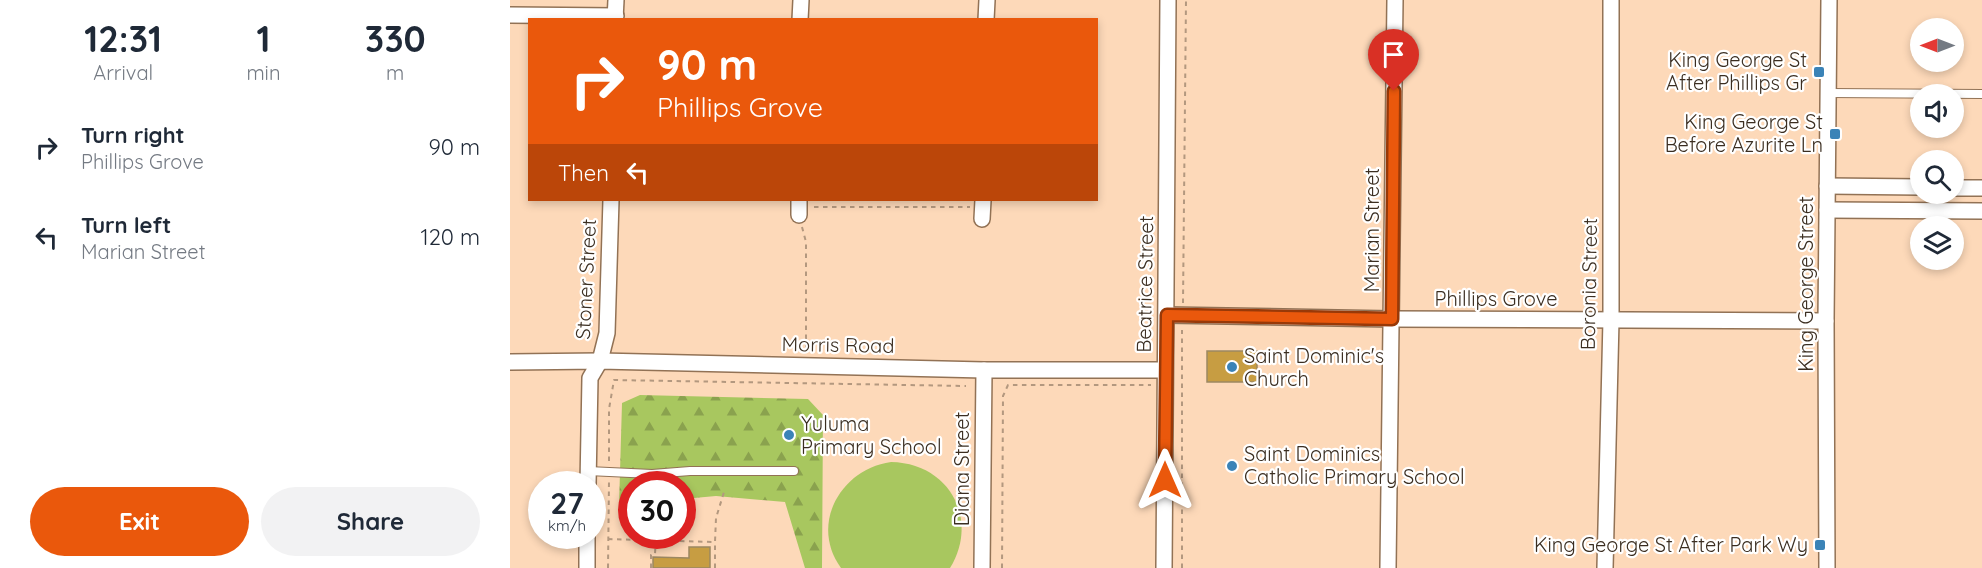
<!DOCTYPE html>
<style>
body{margin:0;font-family:Quicksand,sans-serif;background:#f2f2f3;color:#1f2937;height:100vh;display:flex;flex-direction:column;font-size:22px;white-space:nowrap}
*{box-sizing:border-box;margin:0}
p{font-size:20px;color:#747a83}
.icon{flex:none;width:33px;height:33px;fill:none;stroke:currentColor;stroke-width:2;stroke-linecap:round;stroke-linejoin:round}
.map{position:relative;flex:1;overflow:hidden}
.sheet{display:flex;flex-direction:column;background:#fff;width:510px}
.sheet>*{flex:none}
.hud{position:absolute;left:18px;top:18px;width:570px;height:183px;border-radius:0px;box-shadow:0 3px 9px #0003;background:#ea580c;color:#fff;overflow:hidden}
.needle{width:39px;rotate:270deg}
.buttons{position:absolute;left:1400px;top:18px;display:grid;gap:12px}
.buttons a{display:grid;place-items:center;width:54px;height:54px;border-radius:50%;background:#fff;box-shadow:0 3px 9px #0003;font-size:30px}
.speed{position:absolute;left:18px;top:471px;display:flex;gap:12px;font-size:30px;font-weight:700;text-align:center}
.speed>*{display:grid;place-content:center;width:78px;height:78px;border-radius:50%;background:#fff;box-shadow:0 3px 9px #0003;line-height:1}
.speed small{font-size:15px;font-weight:400}
.speed .limit{border:9px solid #d22;background:#fff;color:#111}
.pin{position:absolute;display:grid;place-items:center;width:51px;height:51px;color:#fff;margin:-62px -26px;border-radius:50% 50% 50% 0;rotate:-45deg;box-shadow:0 0 6px #0007}
.pin .icon{rotate:45deg}
.me{position:absolute;width:66px;margin:-33px;rotate:0deg;stroke-linejoin:round;filter:drop-shadow(0 0 4px #0008)}
.turn{display:flex;align-items:center;gap:21px;height:126px;padding:0 30px;font-size:27px}
.turn .icon{width:78px;height:78px;stroke-width:2.5}
.turn b{display:block;font-size:42px;line-height:51px}
.then{display:flex;align-items:center;height:57px;padding:0 30px;background:#0003;gap:12px;font-size:22px}
.eta{display:flex;justify-content:space-evenly;align-items:center;height:102px;text-align:center}
.eta b{font-size:36px;font-weight:700;line-height:42px}
.primary-button{display:flex;gap:12px;margin-top:auto;padding:12px 30px}
.primary-button a{flex:1;height:69px;border-radius:36px;background:#ea580c;color:#fff;font-size:24px;font-weight:700;line-height:69px;text-align:center}
.primary-button a+a{background:#f2f2f3;color:#1f2937}
ul{padding:0;list-style:none}
li{display:flex;align-items:center;gap:18px;height:90px;padding:0 30px}
li div{flex:1}
li b{display:block;font-size:22px}
li em{font-style:normal}
main{display:flex;flex:1;min-height:0}
.map>svg:first-child{display:block}
.forest{fill:url(#forest-firs)}
.pitch{fill:#a8c75f}
.building{fill:#c79d42;stroke:#9c8862;stroke-width:1.5}
.lines{fill:none;stroke-linecap:round;stroke-linejoin:round}
.service-casing{stroke:#927255;stroke-width:10}
.minor-casing{stroke:#927255;stroke-width:18}
.path{stroke:#b3987f;stroke-width:2;stroke-dasharray:4.5 4.5;stroke-linecap:butt}
.service{stroke:#fff;stroke-width:8}
.minor{stroke:#fff;stroke-width:15}
.route-casing{stroke:#983908;stroke-width:15}
.route{stroke:#ea580c;stroke-width:10}
.poi-dot{fill:#3b83b7;stroke:#fff;stroke-width:2}
.labels{text-anchor:middle;stroke-width:4.5;stroke-linejoin:round;paint-order:stroke}
.poi-label{font-size:20px;fill:#3b2e21;stroke:#fff;text-anchor:end}
.street-label{font-size:20px;fill:#3b2e21;stroke:#fff}
</style>
<main>
<section class="sheet">
<div class="eta">
<div><b>12:31</b><p>Arrival</p></div>
<div><b>1</b><p>min</p></div>
<div><b>330</b><p>m</p></div>
</div>
<ul>
<li><svg class="icon" aria-label="right" viewBox="0 0 24 24"><path d="M7 20v-9h11M14 6l5 5-5 5"/></svg><div><b>Turn right</b><p>Phillips Grove</p></div><em>90 m</em></li>
<li><svg class="icon" aria-label="left" viewBox="0 0 24 24"><path d="M17 20v-9H6M10 6l-5 5 5 5"/></svg><div><b>Turn left</b><p>Marian Street</p></div><em>120 m</em></li>
</ul>
<div class="primary-button"><a>Exit</a><a>Share</a></div>
</section>
<div class="map">
<svg width="1472" height="568" viewBox="0 0 1472 568">
<defs>
<pattern id="forest-firs" width="22" height="20" patternUnits="userSpaceOnUse" patternTransform="scale(1.5)"><rect width="22" height="20" fill="#a8c75f"/><path d="M5 1l3.5 6h-7zM16 11l3.5 6h-7z" fill="#8aa24e"/></pattern>
</defs>
<rect width="100%" height="100%" fill="#fdd9b9"/>
<!-- forest -->
<path class="forest" d="M 130,395 L 298,399 L 313,415 L 312,568 L 295,568 L 275,502 L 206,496 L 173,499 L 172,484 L 122,484 L 121,519 L 109,506 L 112,403 Z"/>
<!-- pitch -->
<path class="pitch" d="M 381,462 C 439,463 470,519 440,568 L 331,568 C 299,524 331,469 381,462 Z"/>
<!-- building -->
<g class="building">
<rect x="697" y="351" width="50" height="31"/>
<path d="M 179,547 L 200,547 L 200,568 L 143,568 L 143,557 L 179,558 Z"/>
</g>
<g class="lines">
<!-- service casing -->
<g class="service-casing">
<g id="service">
<path d="M 1318,93 L 1472,94"/>
<path d="M 78,471 L 142,474 L 180,471 L 284,471"/>
</g>
</g>
<!-- minor casing -->
<g class="minor-casing">
<g id="minor">
<path d="M 0,15 L 106,16"/>
<path d="M 105,20 L 106,0"/>
<path d="M 290,20 L 291,0"/>
<path d="M 476,20 L 477,0"/>
<path d="M 1317,186 L 1410,187"/>
<path d="M 1443,188 L 1472,188"/>
<path d="M 289,200 L 289,215"/>
<path d="M 1317,210 L 1472,211"/>
<path d="M 472,219 L 473,200"/>
<path d="M 657,315 L 882,319 L 1316,321"/>
<path d="M 0,362 L 90,361 L 474,370 L 655,370"/>
<path d="M 78,484 L 80,378 L 90,361 L 97,333 L 101,200"/>
<path d="M 77,568 L 77,536"/>
<path d="M 472,568 L 474,370"/>
<path d="M 654,568 L 658,0"/>
<path d="M 878,568 L 885,0"/>
<path d="M 1095,568 L 1101,320 L 1101,0"/>
<path d="M 1317,568 L 1316,321 L 1319,0"/>
</g>
</g>
<!-- path -->
<g class="path">
<path d="M 304,207 L 460,207"/>
<path d="M 292,227 L 296,242 L 296,352"/>
<path d="M 673,303 L 676,0"/>
<path d="M 99,461 L 99,409 L 104,380 L 456,386"/>
<path d="M 98,539 L 205,542 L 206,518 L 214,492"/>
<path d="M 98,568 L 99,481"/>
<path d="M 141,568 L 141,555 L 145,554 L 146,536"/>
<path d="M 205,568 L 205,542"/>
<path d="M 492,568 L 493,396 L 498,385 L 641,385"/>
<path d="M 672,568 L 672,330"/>
</g>
<!-- service -->
<use href="#service" class="service"/>
<!-- minor -->
<use href="#minor" class="minor"/>
</g>
<g class="lines">
<!-- route casing -->
<g class="route-casing">
<path id="route" d="M 655,480 L 657,315 L 882,319 L 884,91"/>
</g>
<!-- route -->
<use href="#route" class="route"/>
</g>
<!-- markers -->
<g class="poi-dot">
<rect x="1303" y="66" width="12" height="12" rx="3"/>
<rect x="1319" y="128" width="12" height="12" rx="3"/>
<circle cx="722" cy="367" r="6"/>
<circle cx="279" cy="435" r="6"/>
<circle cx="722" cy="466" r="6"/>
<rect x="1304" y="539" width="12" height="12" rx="3"/>
</g>
<g class="labels">
<!-- poi labels -->
<g class="poi-label">
<text x="1297" y="67">King George St<tspan x="1297" dy="23">After Phillips Gr</tspan></text>
<text x="1313" y="129">King George St<tspan x="1313" dy="23">Before Azurite Ln</tspan></text>
<text x="734" y="363" text-anchor="start">Saint Dominic's<tspan x="734" dy="23">Church</tspan></text>
<text x="291" y="431" text-anchor="start">Yuluma<tspan x="291" dy="23">Primary School</tspan></text>
<text x="734" y="461" text-anchor="start">Saint Dominics<tspan x="734" dy="23">Catholic Primary School</tspan></text>
<text x="1298" y="552">King George St After Park Wy</text>
</g>
<!-- street labels -->
<g class="street-label">
<text transform="translate(862 230) rotate(-90)" y="7">Marian Street</text>
<text transform="translate(76 279) rotate(-87)" y="7">Stoner Street</text>
<text transform="translate(635 284) rotate(-89)" y="7">Beatrice Street</text>
<text transform="translate(1079 284) rotate(-89)" y="7">Boronia Street</text>
<text transform="translate(1296 284) rotate(-90)" y="7">King George Street</text>
<text x="986" y="306">Phillips Grove</text>
<text transform="translate(328 345) rotate(1)" y="7">Morris Road</text>
<text transform="translate(452 469) rotate(-90)" y="7">Diana Street</text>
</g>
</g>
</svg>
<div class="buttons">
<a><svg class="needle" viewBox="-14 -14 28 28"><path d="M0-13l5 13h-10z" fill="#e53935"/><path d="M0 13l5-13h-10z" fill="#747a83"/></svg></a>
<a><svg class="icon" aria-label="sound" viewBox="0 0 24 24"><path d="M4 9h4l5-4v14l-5-4H4zM17 9q2 3 0 6"/></svg></a>
<a><svg class="icon" aria-label="search" viewBox="0 0 24 24"><circle cx="10" cy="10" r="6"/><path d="M15 15l6 6"/></svg></a>
<a><svg class="icon" aria-label="layers" viewBox="0 0 24 24"><path d="M12 4l9 5-9 5-9-5zM3 14l9 5 9-5"/></svg></a>
</div>
<div class="speed"><div>27<small>km/h</small></div><div class="limit">30</div></div>
<div class="pin" style="left:884px;top:91px;background:#d93025"><svg class="icon" aria-label="arrive" viewBox="0 0 24 24"><path d="M6 21V4h12l-3 4 3 4H6"/></svg></div>
<svg class="me" style="left:655px;top:480px" viewBox="-20 -20 40 40"><path d="M0-17L14 15 0 8-14 15z" fill="#ea580c" stroke="#fff" stroke-width="4"/></svg>
<div class="hud">
<div class="turn"><svg class="icon" aria-label="right" viewBox="0 0 24 24"><path d="M7 20v-9h11M14 6l5 5-5 5"/></svg><div><b>90 m</b>Phillips Grove</div></div>
<div class="then">Then<svg class="icon" aria-label="left" viewBox="0 0 24 24"><path d="M17 20v-9H6M10 6l-5 5 5 5"/></svg></div>
</div>
</div>
</main>
